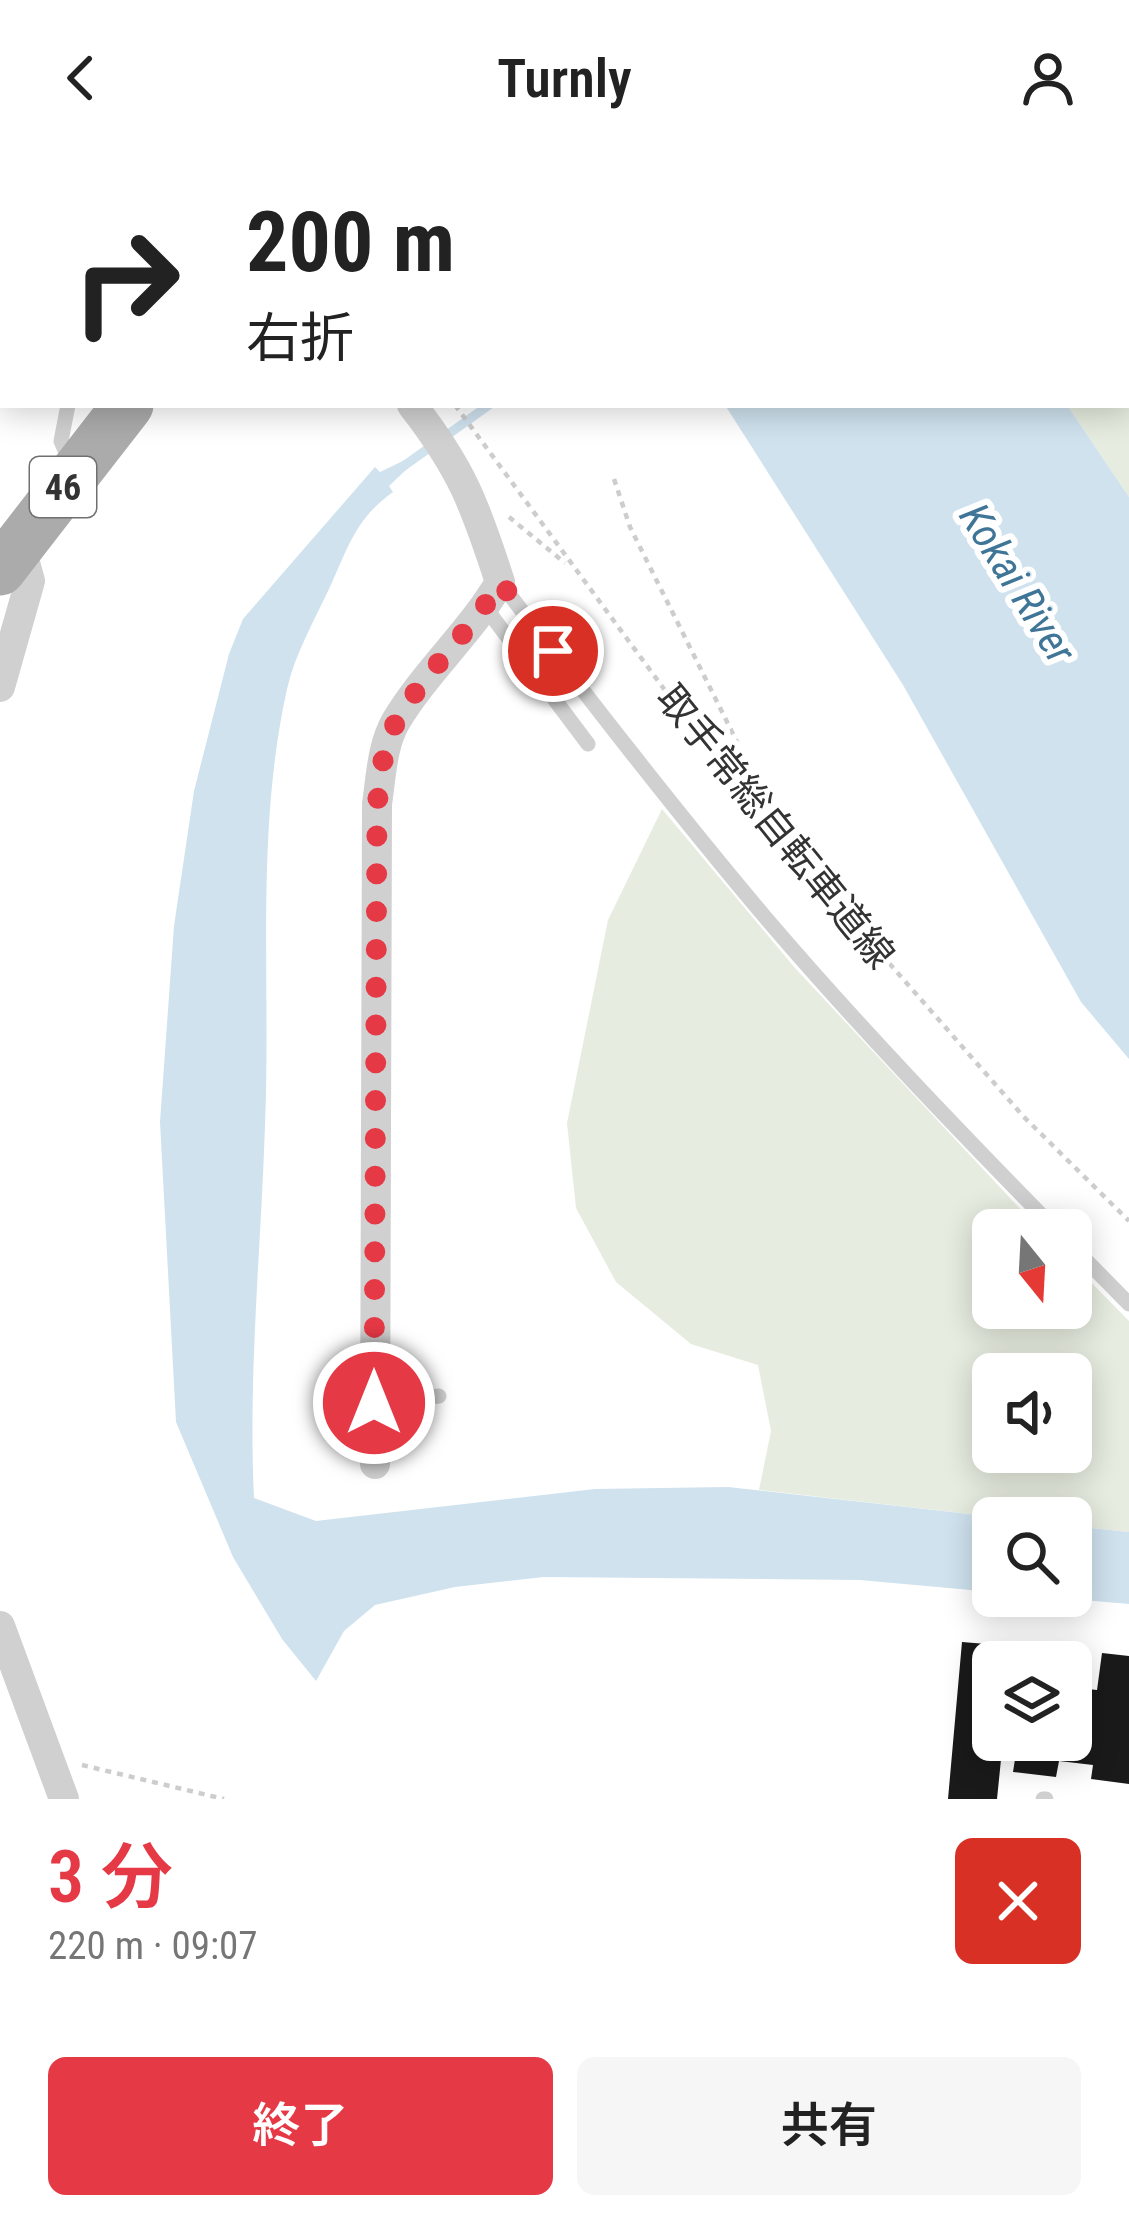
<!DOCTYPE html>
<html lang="ja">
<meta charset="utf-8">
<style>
body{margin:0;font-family:"Roboto Condensed","Noto Sans JP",sans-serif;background:#f6f6f6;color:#222;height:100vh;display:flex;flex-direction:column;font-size:45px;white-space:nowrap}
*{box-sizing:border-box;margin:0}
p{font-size:39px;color:#767676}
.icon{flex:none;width:66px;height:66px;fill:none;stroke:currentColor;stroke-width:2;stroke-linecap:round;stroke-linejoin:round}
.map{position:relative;height:1643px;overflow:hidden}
.side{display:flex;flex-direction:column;background:#fff;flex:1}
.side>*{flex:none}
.top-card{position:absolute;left:0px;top:0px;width:1131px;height:252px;box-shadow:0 6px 30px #0003;background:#fff;color:#222;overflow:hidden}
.needle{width:78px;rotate:162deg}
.buttons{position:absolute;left:972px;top:1053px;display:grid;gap:24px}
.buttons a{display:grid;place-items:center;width:120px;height:120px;border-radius:18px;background:#fff;box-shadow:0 6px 30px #0003;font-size:60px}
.pin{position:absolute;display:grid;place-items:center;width:102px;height:102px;color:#fff;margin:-51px;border:6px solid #fff;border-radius:50%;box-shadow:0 3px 12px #0007}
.me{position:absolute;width:132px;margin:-66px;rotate:0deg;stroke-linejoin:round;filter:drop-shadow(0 0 9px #0008)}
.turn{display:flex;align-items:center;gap:42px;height:252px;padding:0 48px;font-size:54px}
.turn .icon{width:156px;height:156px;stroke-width:2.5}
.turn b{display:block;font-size:84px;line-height:102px}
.round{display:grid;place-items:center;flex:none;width:126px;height:126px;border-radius:18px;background:#f6f6f6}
.overview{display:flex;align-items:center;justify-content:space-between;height:204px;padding:0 48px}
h1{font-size:72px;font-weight:600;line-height:90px;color:#e63946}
.button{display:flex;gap:24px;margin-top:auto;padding:24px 48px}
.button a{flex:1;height:138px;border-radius:18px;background:#e63946;color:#fff;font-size:48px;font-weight:600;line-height:138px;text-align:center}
.button a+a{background:#f6f6f6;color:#222}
header{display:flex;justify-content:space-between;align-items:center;height:156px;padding:0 48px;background:#fff;font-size:54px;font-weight:600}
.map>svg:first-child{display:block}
.green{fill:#e6ecdf;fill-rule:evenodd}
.water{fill:#cfe2ee}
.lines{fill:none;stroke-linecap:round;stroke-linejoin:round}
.stream{stroke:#cfe2ee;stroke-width:9}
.building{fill:#1a1a1a}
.path{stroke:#cdcdcd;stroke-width:4.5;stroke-dasharray:6 6;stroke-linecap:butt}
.lane{stroke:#d0d0d0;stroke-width:15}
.street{stroke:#d0d0d0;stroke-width:30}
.primary{stroke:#ababab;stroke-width:51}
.route{stroke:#e63946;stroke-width:21;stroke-dasharray:0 37.8}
.labels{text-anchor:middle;stroke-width:12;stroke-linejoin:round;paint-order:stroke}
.shield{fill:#fff;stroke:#707070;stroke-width:3}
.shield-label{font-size:36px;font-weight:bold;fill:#333}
.street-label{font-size:39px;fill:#333;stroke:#fff}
.water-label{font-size:42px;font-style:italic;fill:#3f7597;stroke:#fff}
</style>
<header><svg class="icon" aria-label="back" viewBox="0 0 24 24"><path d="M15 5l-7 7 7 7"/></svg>Turnly<svg class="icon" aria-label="person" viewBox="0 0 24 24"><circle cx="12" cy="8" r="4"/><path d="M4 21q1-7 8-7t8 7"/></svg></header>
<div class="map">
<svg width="1129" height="1643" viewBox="0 0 1129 1643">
<rect width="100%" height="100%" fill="#fff"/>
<!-- green -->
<g class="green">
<path d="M 911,0 L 1129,0 L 1129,341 L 1067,249 L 1128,249 L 1128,3 Z"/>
<path d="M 662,653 L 795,812 L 1040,1074 L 993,1074 L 993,1152 L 1071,1152 L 1071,1106 L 1129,1165 L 1129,1376 L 1071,1370 L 1071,1362 L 1005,1362 L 759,1334 L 771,1275 L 758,1209 L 691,1188 L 616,1126 L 576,1052 L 567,967 L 608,764 ZM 993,1218 L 1071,1218 L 1071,1296 L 993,1296 Z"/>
</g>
<!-- water -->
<g class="water">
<path d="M 523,0 L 911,0 L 913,3 L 526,3 Z"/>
<path d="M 725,249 L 1067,249 L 1129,341 L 1129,903 L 1081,846 L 903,529 Z"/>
<path d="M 407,303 L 411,309 L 389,330 L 393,336 C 355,363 348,392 329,433 C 314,465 295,498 287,533 C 255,677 271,824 265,969 C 261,1094 248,1217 254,1342 L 316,1365 L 595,1333 L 728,1331 L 1005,1362 L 993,1362 L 993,1436 L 860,1424 L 544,1421 L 455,1431 L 375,1449 L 344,1475 L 316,1525 L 282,1483 L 233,1401 L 176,1266 L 160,966 L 174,770 L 194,635 L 229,498 L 243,463 L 375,311 L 380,316 Z"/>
<path d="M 1071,1370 L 1129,1376 L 1129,1448 L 1037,1440 L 1071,1440 Z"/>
</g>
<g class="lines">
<!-- stream -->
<path class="stream" d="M 401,312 L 489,249"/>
</g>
<!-- building -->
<g class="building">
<path d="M 962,1486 L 1011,1490 L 1010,1506 L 993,1506 L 993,1584 L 1003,1584 L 997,1643 L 948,1643 Z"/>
<path d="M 1030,1489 L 1073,1495 L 1071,1506 L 1028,1506 Z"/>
<path d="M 1102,1497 L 1129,1500 L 1129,1628 L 1091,1623 L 1093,1609 L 1059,1605 L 1056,1621 L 1013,1616 L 1018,1584 L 1071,1584 L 1071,1531 L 1097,1534 Z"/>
</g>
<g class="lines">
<!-- path -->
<g class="path">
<path d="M 252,0 L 254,3"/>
<path d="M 330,3 L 333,0"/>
<path d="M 455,249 L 742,639 L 1023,960 L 1129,1065"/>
<path d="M 614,323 L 630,371 L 743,598 L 752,624 L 748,647"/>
<path d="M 509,361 L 565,407"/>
<path d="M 82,1609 L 224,1643"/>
</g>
<!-- lane -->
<g class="lane">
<path d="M 101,3 L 101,0"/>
<path d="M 68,249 L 61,285 L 71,308"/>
<path d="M 500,426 C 586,539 673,652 765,761 C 858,870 956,972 1056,1074"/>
<path d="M 485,451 L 588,588"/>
<path d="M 1071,1089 L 1129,1148"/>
<path d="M 374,1247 L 439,1240"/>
<path d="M 1043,1643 L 1046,1643"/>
</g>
<!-- street -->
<g class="street">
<path d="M 0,400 L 24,403 L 30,425 L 0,531"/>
<path d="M 375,1308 L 377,648 C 381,621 382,589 396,565 C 426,515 471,476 500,426 C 475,349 462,313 412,249"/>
<path d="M 0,1470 L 64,1643"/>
</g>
<!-- primary -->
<g class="primary">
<path d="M 394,3 L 397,0"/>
<path d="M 0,414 L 128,249"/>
</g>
</g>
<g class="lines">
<!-- route -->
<path class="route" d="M 374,1247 L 377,649 C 381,621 382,589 397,565 C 425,515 471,476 500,426 L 553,495"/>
</g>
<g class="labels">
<!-- shield labels -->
<rect class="shield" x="30" y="301" width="66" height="60" rx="9"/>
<g class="shield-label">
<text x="63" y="344">46</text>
</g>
<!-- street labels -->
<g class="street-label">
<text transform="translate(776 670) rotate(51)" y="14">取手常総自転車道線</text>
</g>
<!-- water labels -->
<g class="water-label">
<text transform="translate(1018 427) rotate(58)" y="15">Kokai River</text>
</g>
</g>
</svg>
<div class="buttons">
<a><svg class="needle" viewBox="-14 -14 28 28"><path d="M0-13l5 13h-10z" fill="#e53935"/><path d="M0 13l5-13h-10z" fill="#767676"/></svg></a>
<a><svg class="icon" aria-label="sound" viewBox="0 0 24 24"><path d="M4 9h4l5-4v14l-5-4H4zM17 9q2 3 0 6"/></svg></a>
<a><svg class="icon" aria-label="search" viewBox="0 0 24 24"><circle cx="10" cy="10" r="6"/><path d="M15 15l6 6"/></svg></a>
<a><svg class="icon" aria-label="layers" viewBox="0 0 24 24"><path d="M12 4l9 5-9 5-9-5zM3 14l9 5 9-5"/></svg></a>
</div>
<div class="pin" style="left:553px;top:495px;background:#d93025"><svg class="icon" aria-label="arrive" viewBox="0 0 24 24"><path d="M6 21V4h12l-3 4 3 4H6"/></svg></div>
<svg class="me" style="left:374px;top:1247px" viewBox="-20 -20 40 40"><circle r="17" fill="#e63946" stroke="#fff" stroke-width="3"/><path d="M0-11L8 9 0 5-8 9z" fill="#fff"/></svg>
<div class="top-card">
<div class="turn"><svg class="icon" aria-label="right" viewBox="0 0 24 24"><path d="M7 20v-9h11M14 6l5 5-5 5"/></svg><div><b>200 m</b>右折</div></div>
</div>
</div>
<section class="side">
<div class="overview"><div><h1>3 分</h1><p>220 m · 09:07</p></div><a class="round" style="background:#d93025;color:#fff"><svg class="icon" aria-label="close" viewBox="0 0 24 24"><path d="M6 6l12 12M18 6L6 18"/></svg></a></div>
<div class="button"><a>終了</a><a>共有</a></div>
</section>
